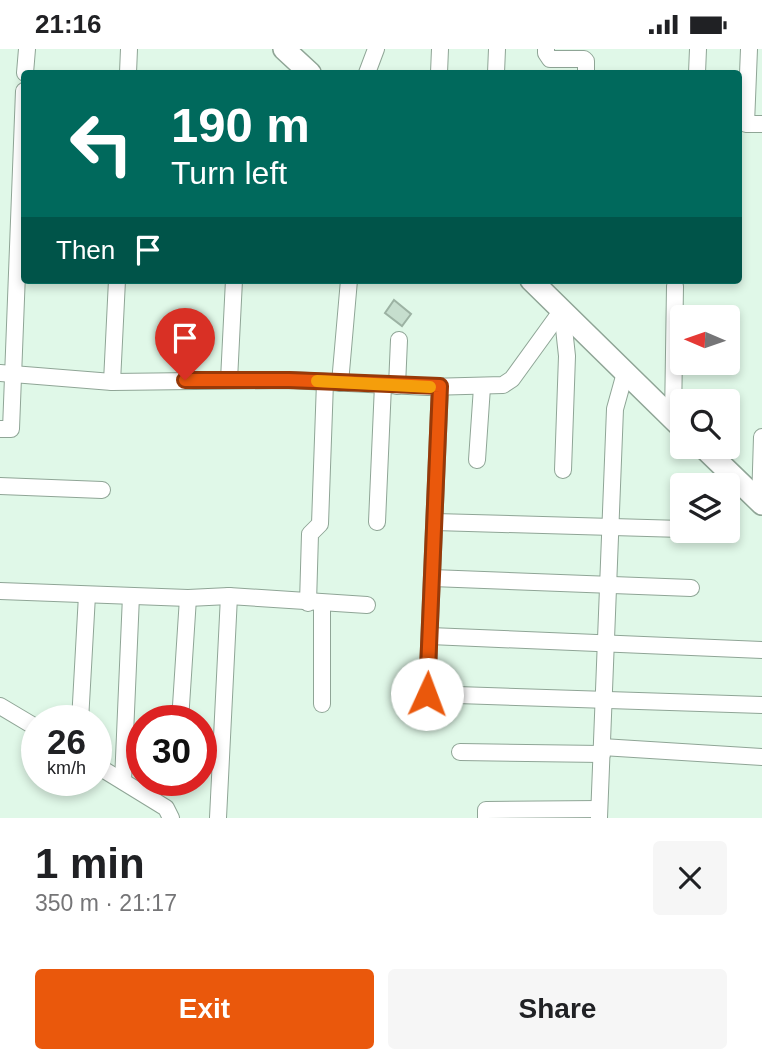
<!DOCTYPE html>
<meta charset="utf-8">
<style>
body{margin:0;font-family:Helvetica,sans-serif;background:#f6f6f6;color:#202124;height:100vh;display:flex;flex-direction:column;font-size:26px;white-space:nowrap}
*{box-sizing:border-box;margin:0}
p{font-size:23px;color:#757577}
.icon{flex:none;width:38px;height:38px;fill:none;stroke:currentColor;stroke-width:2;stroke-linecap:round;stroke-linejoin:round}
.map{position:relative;height:769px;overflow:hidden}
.drawer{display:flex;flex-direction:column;background:#fff;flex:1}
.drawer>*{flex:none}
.top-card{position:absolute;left:21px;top:21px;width:721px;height:214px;border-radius:7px;box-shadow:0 4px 10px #0003;background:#00695c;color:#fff;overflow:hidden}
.needle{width:46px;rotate:272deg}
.fabs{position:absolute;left:670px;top:256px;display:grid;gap:14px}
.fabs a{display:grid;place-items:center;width:70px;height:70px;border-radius:7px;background:#fff;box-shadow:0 4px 10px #0003;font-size:35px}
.speed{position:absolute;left:21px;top:656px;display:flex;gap:14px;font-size:35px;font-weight:700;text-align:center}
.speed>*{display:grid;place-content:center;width:91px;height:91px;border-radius:50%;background:#fff;box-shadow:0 4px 10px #0003;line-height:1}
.speed small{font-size:18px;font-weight:400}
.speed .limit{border:10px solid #d22;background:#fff;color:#111}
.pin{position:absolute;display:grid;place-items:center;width:60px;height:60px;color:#fff;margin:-72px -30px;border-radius:50% 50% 50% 0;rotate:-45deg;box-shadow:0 0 7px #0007}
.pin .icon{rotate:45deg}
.me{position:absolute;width:77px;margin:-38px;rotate:2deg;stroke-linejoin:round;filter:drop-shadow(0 0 5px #0008)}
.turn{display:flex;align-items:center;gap:24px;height:147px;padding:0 35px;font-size:32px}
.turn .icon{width:91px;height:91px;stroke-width:2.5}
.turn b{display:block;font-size:49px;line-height:60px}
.then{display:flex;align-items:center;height:66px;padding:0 35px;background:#0003;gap:14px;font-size:26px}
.round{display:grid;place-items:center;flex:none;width:74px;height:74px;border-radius:7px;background:#f6f6f6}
.summary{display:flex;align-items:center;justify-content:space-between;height:119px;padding:0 35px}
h1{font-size:42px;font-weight:700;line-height:52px}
.primary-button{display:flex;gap:14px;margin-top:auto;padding:14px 35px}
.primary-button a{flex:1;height:80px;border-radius:7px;background:#ea580c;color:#fff;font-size:28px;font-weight:700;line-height:80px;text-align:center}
.primary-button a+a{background:#f6f6f6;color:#202124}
.status{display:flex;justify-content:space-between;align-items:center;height:49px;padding:0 35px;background:#fff;direction:ltr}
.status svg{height:19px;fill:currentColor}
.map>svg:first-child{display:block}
.building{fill:#c6dece;stroke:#9cb2a3;stroke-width:2}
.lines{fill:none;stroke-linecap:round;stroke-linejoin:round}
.minor-casing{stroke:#8fa596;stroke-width:18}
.major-casing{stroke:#8fa596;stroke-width:24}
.minor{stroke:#fff;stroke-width:16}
.major{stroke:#fff;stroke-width:21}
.route-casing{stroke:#983908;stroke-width:18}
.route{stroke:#ea580c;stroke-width:12}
.slow{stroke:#f59e0b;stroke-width:12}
</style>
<div class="status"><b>21:16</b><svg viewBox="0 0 49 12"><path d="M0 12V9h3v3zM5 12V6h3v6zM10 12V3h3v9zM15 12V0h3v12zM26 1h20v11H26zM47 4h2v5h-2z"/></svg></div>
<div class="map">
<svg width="762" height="769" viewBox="0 0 762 769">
<rect width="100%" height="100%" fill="#e0f8e8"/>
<!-- building -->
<path class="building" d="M 394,251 L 411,265 L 402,277 L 385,264 Z"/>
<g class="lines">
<!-- minor casing -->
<g class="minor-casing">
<g id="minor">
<path d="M 546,0 L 546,4 L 550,10 L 584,10 L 586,12 L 586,24"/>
<path d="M 749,0 L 746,75 L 762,75"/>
<path d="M 25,24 L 27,0"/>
<path d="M 128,24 L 129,0"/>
<path d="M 367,24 L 376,0"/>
<path d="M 439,24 L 440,0"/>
<path d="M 496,24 L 497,0"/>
<path d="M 697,24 L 698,0"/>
<path d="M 562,261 L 567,307 L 563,421"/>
<path d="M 0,324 L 112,333 L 289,331 L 428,338 L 503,336 L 512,330 L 562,261"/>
<path d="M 229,331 L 234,231"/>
<path d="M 112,333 L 117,231"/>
<path d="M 340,334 L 349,231"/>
<path d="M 397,337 L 399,291"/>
<path d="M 440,337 L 427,645 L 762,656"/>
<path d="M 673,370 L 675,237"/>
<path d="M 0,380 L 11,380 L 24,42"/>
<path d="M 477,411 L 482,338"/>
<path d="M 0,437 L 102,441"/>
<path d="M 760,453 L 762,388"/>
<path d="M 377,473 L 383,336"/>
<path d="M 435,473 L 682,480"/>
<path d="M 432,529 L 691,539"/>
<path d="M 0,542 L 188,549 L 229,547 L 367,556"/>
<path d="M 308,554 L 310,485 L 320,475 L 325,333"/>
<path d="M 322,554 L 322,655"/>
<path d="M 430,587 L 762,601"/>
<path d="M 0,657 L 37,679"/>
<path d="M 80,672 L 87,546"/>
<path d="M 180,672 L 188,549"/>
<path d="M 602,698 L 762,708"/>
<path d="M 460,703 L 602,705"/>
<path d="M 96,716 L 166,759 L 171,769"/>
<path d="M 123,732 L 131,547"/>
<path d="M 218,769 L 229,547"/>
<path d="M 486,769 L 486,761 L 599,760"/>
<path d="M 599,769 L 615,360 L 625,324"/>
</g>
</g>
<!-- major casing -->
<g class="major-casing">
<g id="major">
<path d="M 284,0 L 310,24"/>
<path d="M 531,231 L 682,379"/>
<path d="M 702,397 L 762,455"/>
</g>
</g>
<!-- minor -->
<use href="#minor" class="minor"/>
<!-- major -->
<use href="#major" class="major"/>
</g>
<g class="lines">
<!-- route casing -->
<g class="route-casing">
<path id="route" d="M 185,331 L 289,331 L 440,337 L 427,645"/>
</g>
<!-- route -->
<use href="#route" class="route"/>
<!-- slow -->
<path class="slow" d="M 317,332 L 430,338"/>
</g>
</svg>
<div class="fabs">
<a><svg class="needle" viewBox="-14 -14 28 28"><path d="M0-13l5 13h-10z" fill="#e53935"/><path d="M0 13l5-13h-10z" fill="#757577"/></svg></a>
<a><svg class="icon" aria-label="search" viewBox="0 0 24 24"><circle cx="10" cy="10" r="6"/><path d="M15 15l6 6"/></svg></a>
<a><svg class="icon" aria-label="layers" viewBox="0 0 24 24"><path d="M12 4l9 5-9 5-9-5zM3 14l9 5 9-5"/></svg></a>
</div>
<div class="speed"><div>26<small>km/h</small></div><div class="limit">30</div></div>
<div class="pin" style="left:185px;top:331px;background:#d93025"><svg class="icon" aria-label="arrive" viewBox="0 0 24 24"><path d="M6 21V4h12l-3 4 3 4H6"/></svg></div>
<svg class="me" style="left:427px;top:645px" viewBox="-20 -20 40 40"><circle r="19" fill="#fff"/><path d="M0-13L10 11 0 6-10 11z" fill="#ea580c"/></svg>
<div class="top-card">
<div class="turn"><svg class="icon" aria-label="left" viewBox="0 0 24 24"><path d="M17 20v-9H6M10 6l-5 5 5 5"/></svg><div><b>190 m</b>Turn left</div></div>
<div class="then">Then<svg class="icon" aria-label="arrive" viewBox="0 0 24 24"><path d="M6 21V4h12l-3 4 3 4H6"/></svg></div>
</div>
</div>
<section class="drawer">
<div class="summary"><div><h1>1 min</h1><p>350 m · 21:17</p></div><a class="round"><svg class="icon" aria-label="close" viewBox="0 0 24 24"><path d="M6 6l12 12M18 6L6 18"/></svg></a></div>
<div class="primary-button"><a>Exit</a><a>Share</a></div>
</section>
